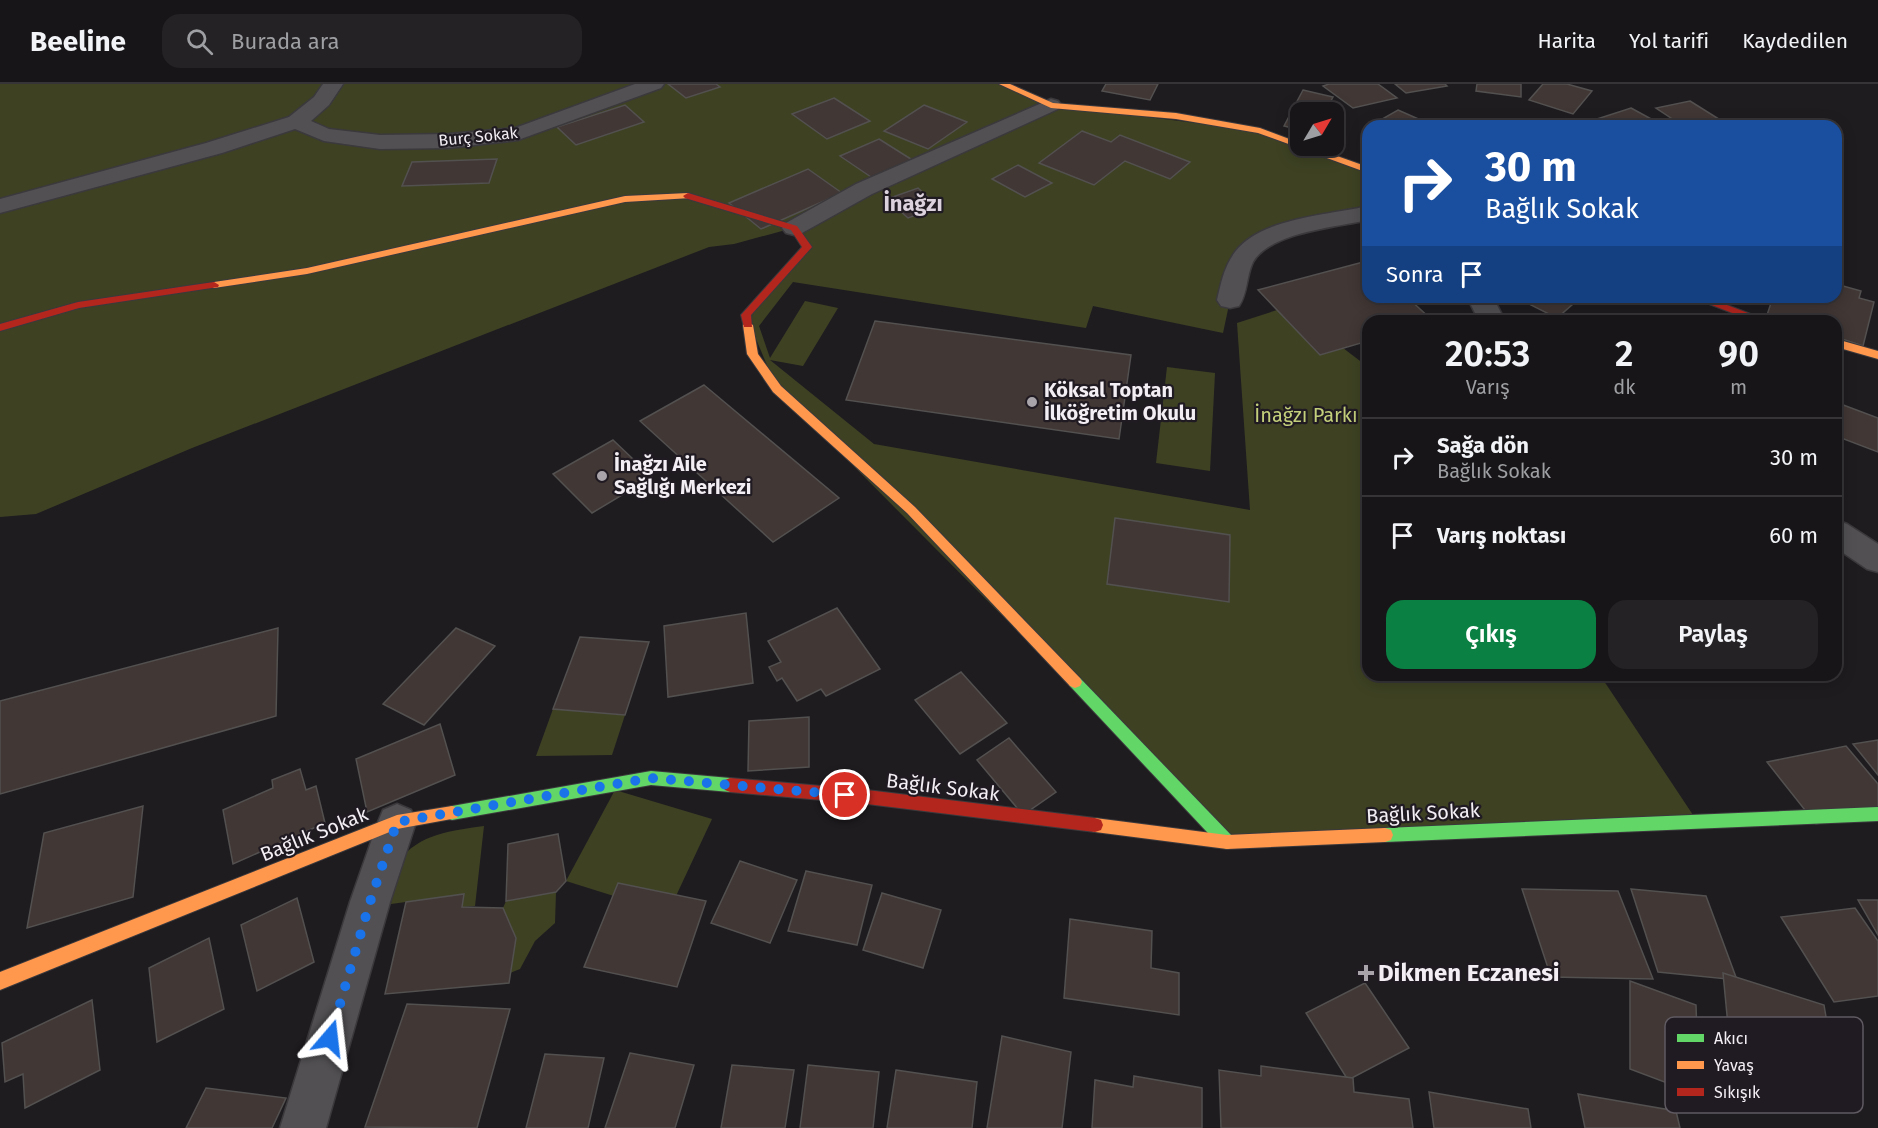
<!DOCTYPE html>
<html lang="tr">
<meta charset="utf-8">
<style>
body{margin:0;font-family:"Fira Sans",sans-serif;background:#242225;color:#f1f3f6;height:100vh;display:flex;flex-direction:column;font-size:22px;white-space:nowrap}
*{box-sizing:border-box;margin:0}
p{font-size:20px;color:#9e9fa2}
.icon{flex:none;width:33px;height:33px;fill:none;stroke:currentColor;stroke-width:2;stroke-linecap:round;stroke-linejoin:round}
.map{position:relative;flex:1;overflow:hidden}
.panel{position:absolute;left:1362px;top:231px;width:480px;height:366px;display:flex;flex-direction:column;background:#171518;border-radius:18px;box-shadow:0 3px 15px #0003,0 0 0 2px #363437}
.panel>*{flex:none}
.guide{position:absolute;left:1362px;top:36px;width:480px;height:183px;border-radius:18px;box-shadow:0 3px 15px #0003,0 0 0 2px #363437;background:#1a4fa0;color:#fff;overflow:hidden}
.needle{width:39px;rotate:52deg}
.controls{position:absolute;left:1290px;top:18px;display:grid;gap:12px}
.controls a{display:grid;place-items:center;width:54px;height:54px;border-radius:12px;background:#171518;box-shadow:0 3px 15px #0003,0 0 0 2px #363437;font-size:30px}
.pin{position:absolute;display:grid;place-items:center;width:51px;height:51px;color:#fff;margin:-26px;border:3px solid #fff;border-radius:50%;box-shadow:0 2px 6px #0007}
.me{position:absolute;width:66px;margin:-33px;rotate:17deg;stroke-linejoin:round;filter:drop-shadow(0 0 4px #0008)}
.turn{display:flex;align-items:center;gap:21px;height:126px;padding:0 24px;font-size:27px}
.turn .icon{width:78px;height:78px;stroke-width:2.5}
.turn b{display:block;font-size:42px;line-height:51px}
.then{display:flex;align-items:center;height:57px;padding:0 24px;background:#0003;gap:12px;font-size:22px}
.eta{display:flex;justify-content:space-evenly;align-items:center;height:102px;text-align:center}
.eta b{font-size:36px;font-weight:600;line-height:42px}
.cta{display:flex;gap:12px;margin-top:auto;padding:12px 24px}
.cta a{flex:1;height:69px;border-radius:18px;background:#0b8043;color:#fff;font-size:24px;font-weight:600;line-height:69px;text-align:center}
.cta a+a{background:#242225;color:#f1f3f6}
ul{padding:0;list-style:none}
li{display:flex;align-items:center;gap:18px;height:78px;padding:0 24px;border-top:2px solid #363437}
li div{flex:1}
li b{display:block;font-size:22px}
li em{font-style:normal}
header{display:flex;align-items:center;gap:36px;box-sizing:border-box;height:84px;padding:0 30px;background:#171518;border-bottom:2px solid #363437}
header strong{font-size:28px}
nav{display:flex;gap:33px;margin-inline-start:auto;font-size:21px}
.search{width:420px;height:54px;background:#242225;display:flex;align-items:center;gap:15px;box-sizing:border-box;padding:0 21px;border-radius:18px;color:#9e9fa2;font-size:22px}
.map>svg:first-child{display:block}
.green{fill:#3e4223}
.building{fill:#413734;stroke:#535050;stroke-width:1.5}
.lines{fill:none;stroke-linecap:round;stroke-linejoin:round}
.street-casing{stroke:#3b393c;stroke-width:3}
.fast-casing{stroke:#3b393c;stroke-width:2}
.slow-casing{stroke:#3b393c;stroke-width:2}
.jam-casing{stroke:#3b393c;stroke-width:2}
.street{fill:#525053;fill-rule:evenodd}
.fast{fill:#63d668;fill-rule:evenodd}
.slow{fill:#ff974d;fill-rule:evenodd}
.jam{fill:#b3261e;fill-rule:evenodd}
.route{stroke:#1a73e8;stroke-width:10;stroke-dasharray:0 18}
.poi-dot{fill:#a9a4aa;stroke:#201a22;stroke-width:2}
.labels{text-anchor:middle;stroke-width:4.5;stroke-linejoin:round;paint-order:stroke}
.far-street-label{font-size:16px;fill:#f3eef4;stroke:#201a22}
.poi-label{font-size:20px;font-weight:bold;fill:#f3eef4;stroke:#201a22;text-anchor:start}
.park-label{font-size:20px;fill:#c3cf7a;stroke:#201a22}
.street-label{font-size:20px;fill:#f3eef4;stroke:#201a22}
.far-district-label{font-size:22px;font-weight:bold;fill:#dbd2dd;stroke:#201a22}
.near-poi-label{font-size:24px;font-weight:bold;fill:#f3eef4;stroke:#201a22;text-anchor:start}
.key{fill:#201a22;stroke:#5f5a61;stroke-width:1.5}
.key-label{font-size:16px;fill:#f3eef4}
</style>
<header>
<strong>Beeline</strong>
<div class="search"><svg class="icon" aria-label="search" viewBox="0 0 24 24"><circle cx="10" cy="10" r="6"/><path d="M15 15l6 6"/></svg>Burada ara</div>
<nav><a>Harita</a><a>Yol tarifi</a><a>Kaydedilen</a></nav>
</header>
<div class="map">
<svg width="1878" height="1044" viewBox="0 0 1878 1044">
<rect width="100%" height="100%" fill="#1f1c20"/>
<!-- green -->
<g class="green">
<path d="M 0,0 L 1003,0 L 1051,21 L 1260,47 L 1368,86 L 1368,129 L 1263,157 L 1230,216 L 1223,249 L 1093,222 L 1086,244 L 793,198 L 759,242 L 770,274 L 805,217 L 838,224 L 803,282 L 770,276 L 874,360 L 1250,426 L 1237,239 L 1277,226 L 1320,271 L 1343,264 L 1368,283 L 1368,591 L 1600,591 L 1697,737 L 1227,758 L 777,305 L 746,231 L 807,163 L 793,144 L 734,160 L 709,163 L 192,364 L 36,430 L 0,433 Z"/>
<path d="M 1167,283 L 1215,289 L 1210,387 L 1156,379 Z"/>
<path d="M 553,625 L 625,631 L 612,671 L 536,672 Z"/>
<path d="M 615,706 L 712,735 L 668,829 L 566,797 Z"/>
<path d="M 484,742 L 475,822 L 462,823 L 464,810 L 391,820 C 393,807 393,788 399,778 C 416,750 455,746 484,742 Z"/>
<path d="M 556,808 L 555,839 L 535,857 L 520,885 L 510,889 L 516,854 L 503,824 L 506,817 Z"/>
</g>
<!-- building -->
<g class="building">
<path d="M 668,0 L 716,0 L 720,3 L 686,14 Z"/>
<path d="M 1106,0 L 1158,0 L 1150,16 L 1102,7 Z"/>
<path d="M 1329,0 L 1378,0 L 1397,14 L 1353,24 L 1323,2 Z"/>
<path d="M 1395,0 L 1445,0 L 1447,2 L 1406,9 Z"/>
<path d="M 1477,0 L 1521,0 L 1521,13 L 1476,7 Z"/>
<path d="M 1543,0 L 1567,0 L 1592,7 L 1573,30 L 1529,16 Z"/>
<path d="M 1303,6 L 1333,13 L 1325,28 L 1300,28 L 1300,46 L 1284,42 Z"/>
<path d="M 834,14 L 870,37 L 827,55 L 792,30 Z"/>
<path d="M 1690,17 L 1730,42 L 1683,42 L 1656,24 Z"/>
<path d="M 625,21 L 644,38 L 576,61 L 557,43 Z"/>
<path d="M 924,21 L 967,38 L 928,65 L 884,47 Z"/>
<path d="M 1631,24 L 1664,42 L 1605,42 L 1594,36 Z"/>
<path d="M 1398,26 L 1432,41 L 1370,42 Z"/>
<path d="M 1082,47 L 1111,58 L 1120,51 L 1190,78 L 1170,95 L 1125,77 L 1094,101 L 1039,79 Z"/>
<path d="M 879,55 L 914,77 L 874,95 L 840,72 Z"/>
<path d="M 497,75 L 489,99 L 402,102 L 412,78 Z"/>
<path d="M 1018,81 L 1052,99 L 1025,113 L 992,95 Z"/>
<path d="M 808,85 L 842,109 L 761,145 L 729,119 Z"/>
<path d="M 918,104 L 939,123 L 908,134 L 887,115 Z"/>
<path d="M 1367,177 L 1368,213 L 1407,213 L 1433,237 L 1368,237 L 1368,257 L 1320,271 L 1258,206 Z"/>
<path d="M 1836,200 L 1861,207 L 1859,214 L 1874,218 L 1863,262 L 1836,253 L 1836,237 L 1786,237 L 1767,231 L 1773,213 L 1836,213 Z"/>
<path d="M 1515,213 L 1581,213 L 1557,234 Z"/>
<path d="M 875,237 L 1131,271 L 1119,355 L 846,316 Z"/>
<path d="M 704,301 L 839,414 L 773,458 L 640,337 Z"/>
<path d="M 1838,319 L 1878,334 L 1878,368 L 1836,352 Z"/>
<path d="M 613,356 L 652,393 L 592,429 L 553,390 Z"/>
<path d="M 1115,434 L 1230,451 L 1229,518 L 1107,500 Z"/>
<path d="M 837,524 L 880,585 L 826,612 L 821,605 L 797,617 L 782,594 L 777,597 L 769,583 L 781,578 L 768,557 Z"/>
<path d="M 746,529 L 753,599 L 668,613 L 664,542 Z"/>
<path d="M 278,544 L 276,632 L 0,710 L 0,617 Z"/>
<path d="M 456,544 L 495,562 L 424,641 L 383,620 Z"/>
<path d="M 580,553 L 649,558 L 625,631 L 553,625 Z"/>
<path d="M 961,588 L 1007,639 L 960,670 L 915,616 Z"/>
<path d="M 809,633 L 809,683 L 748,687 L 749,637 Z"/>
<path d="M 440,640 L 455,691 L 367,728 L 356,675 Z"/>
<path d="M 1009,654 L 1056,708 L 1023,731 L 977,676 Z"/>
<path d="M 1878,656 L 1878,691 L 1853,660 Z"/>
<path d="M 1846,662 L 1878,700 L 1878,727 L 1816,740 L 1767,678 Z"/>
<path d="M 300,685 L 306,706 L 316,702 L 325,739 L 233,780 L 223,726 L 273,704 L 272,696 Z"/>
<path d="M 143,722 L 133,813 L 27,844 L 44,749 Z"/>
<path d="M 558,750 L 566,797 L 556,808 L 506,817 L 508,760 Z"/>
<path d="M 740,777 L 797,796 L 770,859 L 711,839 Z"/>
<path d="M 806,787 L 872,801 L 857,861 L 788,847 Z"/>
<path d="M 618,799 L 706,817 L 677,903 L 584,883 Z"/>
<path d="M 1522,805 L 1618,807 L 1653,895 L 1551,893 Z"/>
<path d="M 1631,805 L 1706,812 L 1737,896 L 1658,888 Z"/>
<path d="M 882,809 L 941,826 L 923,884 L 863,866 Z"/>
<path d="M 464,810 L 462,823 L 503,824 L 516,854 L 509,899 L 385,910 L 406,818 Z"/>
<path d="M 297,814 L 314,878 L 257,907 L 241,841 Z"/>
<path d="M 1858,816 L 1878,816 L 1878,851 Z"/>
<path d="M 1855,824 L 1878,857 L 1878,912 L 1834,918 L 1781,833 Z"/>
<path d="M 1070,835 L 1152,847 L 1151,884 L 1179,889 L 1179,931 L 1064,914 Z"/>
<path d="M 209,854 L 224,925 L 157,958 L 149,884 Z"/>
<path d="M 1723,889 L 1824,921 L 1840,1016 L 1754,988 L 1751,959 L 1729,952 Z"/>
<path d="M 1630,897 L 1696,921 L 1699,1011 L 1630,985 Z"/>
<path d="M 1365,899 L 1409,964 L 1348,996 L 1306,929 Z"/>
<path d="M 92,916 L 100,986 L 25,1024 L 23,990 L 5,998 L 2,959 Z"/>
<path d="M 407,920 L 510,925 L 477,1044 L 365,1043 Z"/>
<path d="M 1002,952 L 1071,968 L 1062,1044 L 987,1044 Z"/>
<path d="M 630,969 L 694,981 L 675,1044 L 605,1044 Z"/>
<path d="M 545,970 L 604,974 L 588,1044 L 526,1044 Z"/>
<path d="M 732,981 L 794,986 L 785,1044 L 721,1044 Z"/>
<path d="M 808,981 L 879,988 L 873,1044 L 800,1044 Z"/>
<path d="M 1261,982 L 1353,994 L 1354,1008 L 1409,1015 L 1413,1044 L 1221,1044 L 1219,986 L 1261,992 Z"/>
<path d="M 896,986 L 977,998 L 972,1044 L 887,1044 Z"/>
<path d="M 1134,992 L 1202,1004 L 1202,1044 L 1092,1044 L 1095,996 L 1133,1003 Z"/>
<path d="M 206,1004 L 286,1014 L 272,1044 L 186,1044 Z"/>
<path d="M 1429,1008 L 1528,1025 L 1531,1044 L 1434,1044 Z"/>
<path d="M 1578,1010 L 1676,1027 L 1680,1044 L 1585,1044 Z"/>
</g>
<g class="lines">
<!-- street casing -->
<g class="street-casing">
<g id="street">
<path d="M 323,0 L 343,0 L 329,21 L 311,37 L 329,45 L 380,51 L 449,50 L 515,44 L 635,0 L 664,0 L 661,4 L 518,56 L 449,64 L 380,65 L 324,57 L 295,45 L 222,69 L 0,129 L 0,115 L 206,59 L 289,33 L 314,13 Z"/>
<path d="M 1051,15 L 1058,17 L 1061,21 L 1058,25 L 872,110 L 802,149 L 794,151 L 786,149 L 782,144 L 786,139 L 856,100 Z"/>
<path d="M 1368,122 L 1368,136 C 1338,143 1270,148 1253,178 C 1246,192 1248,209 1239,222 L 1230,224 L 1221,222 L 1217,216 C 1221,199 1224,183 1235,168 C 1260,134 1329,131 1368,122 Z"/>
<path d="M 1467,213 L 1493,213 L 1505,237 L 1479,237 Z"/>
<path d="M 1836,436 L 1847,440 L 1878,460 L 1878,488 L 1867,485 L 1836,464 Z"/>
<path d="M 397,720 L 411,726 L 416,738 L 390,818 L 326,1044 L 280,1044 L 350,818 L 378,738 L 383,726 Z"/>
</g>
</g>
<!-- fast casing -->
<g class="fast-casing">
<g id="fast">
<path d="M 1075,592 L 1080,594 L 1233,753 L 1235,758 L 1233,763 L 1227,765 L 1221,763 L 1070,602 L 1068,598 L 1070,594 Z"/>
<path d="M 651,687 L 730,694 L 735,696 L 738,701 L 735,706 L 730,708 L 651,701 L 452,736 L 447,734 L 444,729 L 447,724 L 452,722 Z"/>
<path d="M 1878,723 L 1878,737 L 1385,758 L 1379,756 L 1377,751 L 1379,746 L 1385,744 Z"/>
</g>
</g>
<!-- slow casing -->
<g class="slow-casing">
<g id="slow">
<path d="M 999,0 L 1010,0 L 1053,19 L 1176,29 L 1260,44 L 1300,59 L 1300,62 L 1309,62 L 1368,83 L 1368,89 L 1258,49 L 1176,35 L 1051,24 Z"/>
<path d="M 688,109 L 693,112 L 691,114 L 625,118 L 307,190 L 214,204 L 209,201 L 214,198 L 307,184 L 625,112 Z"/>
<path d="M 748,238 L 753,241 L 758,270 L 781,302 L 915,423 L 1080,594 L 1082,598 L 1080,602 L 1075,604 L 1070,602 L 907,429 L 773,308 L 747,270 L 743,241 Z"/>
<path d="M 1836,255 L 1878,267 L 1878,275 L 1836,263 Z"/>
<path d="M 452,722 L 457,724 L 460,729 L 457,734 L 397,745 L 0,906 L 0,888 L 397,731 Z"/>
<path d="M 1095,734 L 1227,751 L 1385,744 L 1391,746 L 1393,751 L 1391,756 L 1385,758 L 1227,765 L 1095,748 L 1089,746 L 1087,741 L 1089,736 Z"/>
</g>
</g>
<!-- jam casing -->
<g class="jam-casing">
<g id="jam">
<path d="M 688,109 L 797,142 L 812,163 L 751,231 L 752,243 L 744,243 L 741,231 L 802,163 L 791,146 L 685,114 L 683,112 Z"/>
<path d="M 214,198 L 219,201 L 218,203 L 79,224 L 0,247 L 0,240 L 78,218 Z"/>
<path d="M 1691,213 L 1706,213 L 1769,237 L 1753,237 Z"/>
<path d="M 730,694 L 867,706 L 1095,734 L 1101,736 L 1103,741 L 1101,746 L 1095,748 L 867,720 L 730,708 L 725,706 L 722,701 L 725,696 Z"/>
</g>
</g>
<!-- street -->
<use href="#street" class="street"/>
<!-- fast -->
<use href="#fast" class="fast"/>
<!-- slow -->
<use href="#slow" class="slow"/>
<!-- jam -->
<use href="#jam" class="jam"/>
</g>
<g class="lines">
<!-- route -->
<path class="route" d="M 330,954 L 370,818 L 397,738 L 651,694 L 845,711"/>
</g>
<!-- markers -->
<g class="poi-dot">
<circle cx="1032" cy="318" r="6"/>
<circle cx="602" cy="392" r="6"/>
<path d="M1363 880h6v6h6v6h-6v6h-6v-6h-6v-6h6z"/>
</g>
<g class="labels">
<!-- far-street labels -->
<g class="far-street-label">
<text transform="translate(478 52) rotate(-6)" y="6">Burç Sokak</text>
</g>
<!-- poi labels -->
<g class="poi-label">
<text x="1044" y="313">Köksal Toptan<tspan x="1044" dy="23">İlköğretim Okulu</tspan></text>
<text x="614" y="387">İnağzı Aile<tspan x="614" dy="23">Sağlığı Merkezi</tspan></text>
</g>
<!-- park labels -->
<g class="park-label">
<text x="1306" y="338">İnağzı Parkı</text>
</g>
<!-- street labels -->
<g class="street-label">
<text transform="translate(943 703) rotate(7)" y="7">Bağlık Sokak</text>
<text transform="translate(1423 729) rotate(-3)" y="7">Bağlık Sokak</text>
<text transform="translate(314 750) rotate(-22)" y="7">Bağlık Sokak</text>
</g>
<!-- far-district labels -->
<g class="far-district-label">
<text x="913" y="127">İnağzı</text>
</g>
<!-- near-poi labels -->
<g class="near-poi-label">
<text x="1378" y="897">Dikmen Eczanesi</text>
</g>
</g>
<!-- legend -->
<rect x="1665" y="933" width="198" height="96" rx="9" class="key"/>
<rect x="1677" y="950" width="27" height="8" fill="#63d668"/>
<rect x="1677" y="977" width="27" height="8" fill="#ff974d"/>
<rect x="1677" y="1004" width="27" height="8" fill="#b3261e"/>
<g class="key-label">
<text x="1714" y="960">Akıcı</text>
<text x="1714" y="987">Yavaş</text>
<text x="1714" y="1014">Sıkışık</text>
</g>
</svg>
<div class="controls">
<a><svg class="needle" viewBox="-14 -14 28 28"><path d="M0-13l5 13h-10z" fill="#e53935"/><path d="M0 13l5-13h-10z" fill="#9e9fa2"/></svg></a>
</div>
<div class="pin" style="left:845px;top:711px;background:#d93025"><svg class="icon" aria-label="arrive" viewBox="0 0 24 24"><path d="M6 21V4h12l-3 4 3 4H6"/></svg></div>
<svg class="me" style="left:330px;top:954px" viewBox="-20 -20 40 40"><path d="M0-17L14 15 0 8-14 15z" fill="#1a73e8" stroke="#fff" stroke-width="4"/></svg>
<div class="guide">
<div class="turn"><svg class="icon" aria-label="right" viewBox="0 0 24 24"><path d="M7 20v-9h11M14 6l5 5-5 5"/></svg><div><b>30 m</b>Bağlık Sokak</div></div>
<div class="then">Sonra<svg class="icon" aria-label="arrive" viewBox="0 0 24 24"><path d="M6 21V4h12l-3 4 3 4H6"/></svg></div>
</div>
<section class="panel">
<div class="eta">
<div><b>20:53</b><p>Varış</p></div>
<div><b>2</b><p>dk</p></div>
<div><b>90</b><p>m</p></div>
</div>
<ul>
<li><svg class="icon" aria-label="right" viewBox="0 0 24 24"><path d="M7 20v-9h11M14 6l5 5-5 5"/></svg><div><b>Sağa dön</b><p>Bağlık Sokak</p></div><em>30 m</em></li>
<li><svg class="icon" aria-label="arrive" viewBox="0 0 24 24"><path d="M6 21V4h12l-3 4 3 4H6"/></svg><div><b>Varış noktası</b></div><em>60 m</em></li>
</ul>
<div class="cta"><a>Çıkış</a><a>Paylaş</a></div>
</section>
</div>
